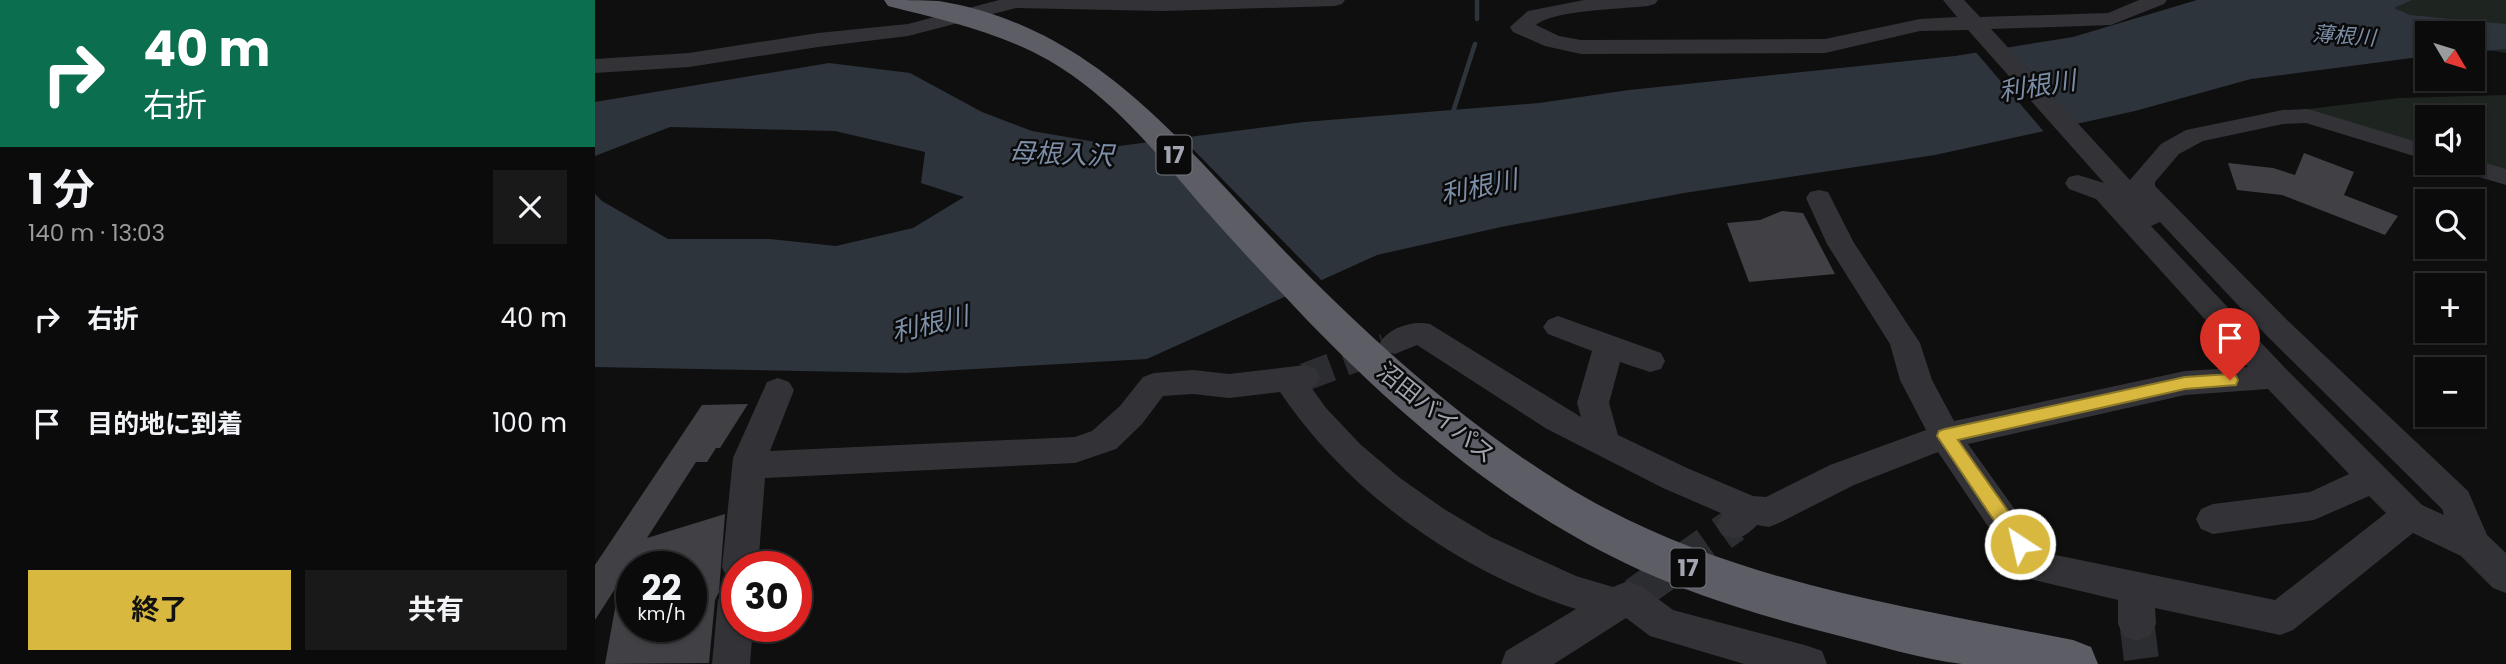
<!DOCTYPE html>
<html lang="ja">
<meta charset="utf-8">
<style>
body{margin:0;font-family:Poppins,"Noto Sans JP",sans-serif;background:#19191a;color:#f1f3f6;height:100vh;display:flex;flex-direction:column;font-size:26px;white-space:nowrap}
*{box-sizing:border-box;margin:0}
p{font-size:23px;color:#9a9b9d}
.icon{flex:none;width:38px;height:38px;fill:none;stroke:currentColor;stroke-width:2;stroke-linecap:round;stroke-linejoin:round}
.map{position:relative;flex:1;overflow:hidden}
.panel{display:flex;flex-direction:column;background:#0b0b0c;width:595px}
.panel>*{flex:none}
.hud{background:#0b6e4f;color:#fff;overflow:hidden}
.needle{width:46px;rotate:128deg}
.fabs{position:absolute;left:1820px;top:21px;display:grid;gap:14px}
.fabs a{display:grid;place-items:center;width:70px;height:70px;border-radius:0px;background:#0b0b0c;box-shadow:0 2px 5px #0004,0 0 0 2px #2b2b2d;font-size:35px}
.speed{position:absolute;left:21px;top:551px;display:flex;gap:14px;font-size:35px;font-weight:700;text-align:center}
.speed>*{display:grid;place-content:center;width:91px;height:91px;border-radius:50%;background:#0b0b0c;box-shadow:0 2px 5px #0004,0 0 0 2px #2b2b2d;line-height:1}
.speed small{font-size:18px;font-weight:400}
.speed .limit{border:10px solid #d22;background:#fff;color:#111}
.pin{position:absolute;display:grid;place-items:center;width:60px;height:60px;color:#fff;margin:-72px -30px;border-radius:50% 50% 50% 0;rotate:-45deg;box-shadow:0 0 7px #0007}
.pin .icon{rotate:45deg}
.me{position:absolute;width:77px;margin:-38px;rotate:325deg;stroke-linejoin:round;filter:drop-shadow(0 0 5px #0008)}
.turn{display:flex;align-items:center;gap:24px;height:147px;padding:0 28px;font-size:32px}
.turn .icon{width:91px;height:91px;stroke-width:2.5}
.turn b{display:block;font-size:49px;line-height:60px}
.round{display:grid;place-items:center;flex:none;width:74px;height:74px;border-radius:0px;background:#19191a}
.head{display:flex;align-items:center;justify-content:space-between;height:119px;padding:0 28px}
h1{font-size:42px;font-weight:700;line-height:52px}
.cta{display:flex;gap:14px;margin-top:auto;padding:14px 28px}
.cta a{flex:1;height:80px;border-radius:0px;background:#d8b83f;color:#111;font-size:28px;font-weight:700;line-height:80px;text-align:center}
.cta a+a{background:#19191a;color:#f1f3f6}
ul{padding:0;list-style:none}
li{display:flex;align-items:center;gap:21px;height:105px;padding:0 28px}
li div{flex:1}
li b{display:block;font-size:26px}
li em{font-style:normal}
main{display:flex;flex:1;min-height:0}
.map>svg:first-child{display:block}
.green{fill:#1e241f}
.water{fill:#2e343b}
.pier{fill:#0f0f10}
.lines{fill:none;stroke-linecap:round;stroke-linejoin:round}
.stream{stroke:#2e343b;stroke-width:4.5}
.building{fill:#414145;fill-rule:evenodd}
.minor-tunnel-far1{stroke:#2c2d30;stroke-width:28;stroke-dasharray:28 14;stroke-linecap:butt}
.minor-tunnel{stroke:#2c2d30;stroke-width:35;stroke-dasharray:35 18;stroke-linecap:butt}
.minor{fill:#333337;fill-rule:evenodd}
.highway{fill:#5d5e65;fill-rule:evenodd}
.route{fill:#d8b83f;stroke:#8c7829;stroke-width:2}
.labels{text-anchor:middle;stroke-width:5;stroke-linejoin:round;paint-order:stroke}
.far-water-label{font-size:21px;font-style:italic;fill:#7d8ea7;stroke:#0a0a0b}
.shield{fill:#0a0a0b;stroke:#74767e;stroke-width:2}
.shield-label{font-size:23px;font-weight:bold;fill:#a2a5af}
.street-label{font-size:24px;fill:#a2a5af;stroke:#0a0a0b}
.water-label{font-size:26px;font-style:italic;fill:#7d8ea7;stroke:#0a0a0b}
</style>
<main>
<section class="panel">
<div class="hud">
<div class="turn"><svg class="icon" aria-label="right" viewBox="0 0 24 24"><path d="M7 20v-9h11M14 6l5 5-5 5"/></svg><div><b>40 m</b>右折</div></div>
</div>
<div class="head"><div><h1>1 分</h1><p>140 m · 13:03</p></div><a class="round"><svg class="icon" aria-label="close" viewBox="0 0 24 24"><path d="M6 6l12 12M18 6L6 18"/></svg></a></div>
<ul>
<li><svg class="icon" aria-label="right" viewBox="0 0 24 24"><path d="M7 20v-9h11M14 6l5 5-5 5"/></svg><div><b>右折</b></div><em>40 m</em></li>
<li><svg class="icon" aria-label="arrive" viewBox="0 0 24 24"><path d="M6 21V4h12l-3 4 3 4H6"/></svg><div><b>目的地に到着</b></div><em>100 m</em></li>
</ul>
<div class="cta"><a>終了</a><a>共有</a></div>
</section>
<div class="map">
<svg width="1911" height="664" viewBox="0 0 1911 664">
<rect width="100%" height="100%" fill="#0f0f10"/>
<!-- green -->
<g class="green">
<path d="M 1687,0 L 1911,0 L 1911,53 L 1878,47 L 1878,33 L 1832,33 Z"/>
<path d="M 1911,95 L 1911,174 L 1870,163 L 1878,163 L 1878,117 L 1832,117 L 1832,151 L 1777,132 L 1697,111 L 1804,98 Z"/>
</g>
<!-- water -->
<path class="water" d="M 1602,0 L 1817,0 L 1799,8 L 1815,15 L 1911,24 L 1911,49 L 1878,52 L 1878,33 L 1832,33 L 1832,56 L 1656,79 L 1540,111 L 1340,155 L 1089,193 L 906,227 L 782,255 L 552,359 L 311,373 L 0,367 L 0,194 L 7,201 L 73,239 L 175,239 L 241,246 L 318,228 L 369,197 L 326,183 L 330,152 L 240,131 L 75,127 L 0,156 L 0,102 L 234,63 L 315,73 L 387,112 L 437,131 L 524,146 L 709,122 L 944,103 L 1034,90 L 1360,56 L 1478,37 Z"/>
<!-- pier -->
<g class="pier">
<path d="M 1408,45 L 1482,127 L 1451,134 L 1379,50 Z"/>
<path d="M 584,135 L 729,283 L 698,297 L 552,139 Z"/>
</g>
<g class="lines">
<!-- stream -->
<g class="stream">
<path d="M 882,0 L 882,19"/>
<path d="M 857,115 L 880,44"/>
</g>
</g>
<!-- building -->
<g class="building">
<path d="M 1709,153 L 1759,172 L 1749,195 L 1803,216 L 1790,235 L 1687,195 L 1642,190 L 1633,163 L 1678,168 L 1700,175 Z"/>
<path d="M 1187,211 L 1208,213 L 1240,274 L 1154,282 L 1132,223 L 1165,220 Z"/>
<path d="M 153,404 L 125,448 L 121,448 L 112,462 L 101,462 L 52,538 L 130,514 L 124,592 L 120,600 L 114,663 L 10,664 L 25,581 L 0,620 L 0,565 L 107,405 ZM 37,567 L 96,567 L 96,626 L 37,626 Z"/>
</g>
<g class="lines">
<!-- minor-tunnel-far1 -->
<path class="minor-tunnel-far1" d="M 710,377 L 790,347"/>
<!-- minor-tunnel -->
<g class="minor-tunnel">
<path d="M 1040,595 L 1139,525"/>
<path d="M 1542,624 L 1547,664"/>
</g>
<!-- minor -->
<g class="minor">
<path d="M 404,0 L 750,0 L 747,4 L 740,6 L 567,11 L 421,8 L 313,36 L 223,47 L 94,67 L 0,73 L 0,59 L 94,53 L 223,33 L 313,24 Z"/>
<path d="M 989,0 L 1063,0 L 1060,4 L 1053,6 C 1028,9 958,10 941,25 L 964,36 L 986,40 L 1230,39 L 1325,19 L 1362,17 L 1348,0 L 1369,0 L 1385,17 L 1513,13 L 1544,0 L 1572,0 L 1569,4 L 1516,25 L 1396,29 L 1535,180 L 1566,144 L 1591,130 L 1688,110 L 1713,109 L 1832,145 L 1832,160 L 1711,123 L 1688,124 L 1608,141 L 1584,154 L 1560,182 L 1560,186 L 1692,320 L 1873,491 L 1892,535 L 1911,553 L 1911,593 L 1898,588 L 1866,556 L 1818,533 L 1698,630 L 1685,635 L 1560,608 L 1561,624 L 1555,636 L 1542,641 L 1529,636 L 1523,624 L 1523,600 L 1427,577 L 1343,452 L 1259,485 L 1186,522 L 1174,527 L 1162,525 C 1150,537 1143,541 1127,535 L 1121,525 L 1128,514 L 1068,488 L 952,429 L 822,345 L 800,354 L 789,351 L 785,343 C 793,328 818,320 835,324 L 986,417 L 982,403 L 997,351 L 953,334 L 948,327 L 953,320 L 963,316 L 1066,353 L 1070,361 L 1066,369 L 1055,372 L 1025,362 L 1014,403 L 1023,435 L 1092,468 L 1158,496 L 1171,497 L 1235,465 L 1331,430 L 1305,380 L 1295,344 L 1232,244 L 1211,198 L 1215,192 L 1224,190 L 1233,192 L 1259,243 L 1325,343 L 1337,380 L 1359,421 L 1590,371 L 1653,367 L 1501,199 L 1474,189 L 1470,183 L 1474,177 L 1483,175 L 1509,183 L 1373,30 L 1325,31 L 1230,53 L 986,54 L 950,46 L 918,32 L 915,27 L 933,11 ZM 1565,222 L 1672,336 L 1847,509 L 1849,515 L 1827,505 L 1691,369 L 1556,226 ZM 1673,389 L 1754,474 L 1715,492 L 1618,504 L 1606,509 L 1601,519 L 1606,529 L 1618,534 L 1719,520 L 1774,496 L 1791,513 L 1680,600 L 1451,553 L 1373,444 L 1590,395 Z"/>
<path d="M 1878,159 L 1911,169 L 1911,185 L 1854,168 L 1850,163 L 1878,163 Z"/>
<path d="M 710,365 L 721,369 L 725,377 L 721,385 L 716,387 L 731,408 L 765,444 L 805,478 L 849,509 L 896,537 L 981,576 L 1018,587 L 1033,581 L 1046,586 L 1078,610 L 1213,646 L 1227,651 L 1232,664 L 1149,664 L 1055,636 L 1031,618 L 959,664 L 906,664 L 911,651 L 981,609 C 865,572 753,493 685,392 L 634,398 L 598,394 L 568,396 L 547,424 L 521,449 L 480,463 L 170,478 L 163,567 L 142,567 L 142,582 L 132,578 L 127,567 L 138,458 L 172,382 L 183,378 L 194,382 L 199,390 L 175,451 L 480,437 L 497,431 L 525,406 L 548,377 L 559,373 L 598,370 L 634,374 Z"/>
<path d="M 142,584 L 142,626 L 158,626 L 155,664 L 117,664 L 123,600 L 129,588 Z"/>
</g>
<!-- highway -->
<path class="highway" d="M 289,0 C 307,0 327,0 344,1 C 513,29 601,164 713,275 C 791,353 873,425 966,483 C 1122,580 1302,605 1478,640 L 1496,647 L 1503,664 C 1461,664 1407,664 1367,664 C 1325,659 1282,645 1241,635 C 1169,617 1096,595 1030,563 C 909,505 805,416 712,320 C 676,282 640,244 605,204 C 560,151 516,97 455,61 C 404,32 349,20 293,6 Z"/>
</g>
<!-- route -->
<path class="route" d="M 1635,374 L 1641,376 L 1643,380 L 1641,385 L 1590,389 L 1363,440 L 1432,538 L 1435,544 L 1432,550 L 1425,552 L 1419,550 L 1342,436 L 1344,431 L 1350,429 L 1590,377 Z"/>
<g class="labels">
<!-- far-water labels -->
<g class="far-water-label">
<text transform="translate(1749 36) rotate(4)" y="7">薄根川</text>
</g>
<!-- shield labels -->
<g class="shield">
<rect x="561.5" y="135.5" width="35" height="39" rx="5"/>
<rect x="1075.5" y="548.5" width="35" height="39" rx="5"/>
</g>
<g class="shield-label">
<text x="579" y="163">17</text>
<text x="1093" y="576">17</text>
</g>
<!-- street labels -->
<g class="street-label">
<text transform="translate(841 413) rotate(39)" y="8">沼田バイパス</text>
</g>
<!-- water labels -->
<g class="water-label">
<text transform="translate(1442 86) rotate(-9)" y="9">利根川</text>
<text transform="translate(466 154) rotate(2)" y="9">母根入沢</text>
<text transform="translate(884 187) rotate(-12)" y="9">利根川</text>
<text transform="translate(335 324) rotate(-13)" y="9">利根川</text>
</g>
</g>
</svg>
<div class="fabs">
<a><svg class="needle" viewBox="-14 -14 28 28"><path d="M0-13l5 13h-10z" fill="#e53935"/><path d="M0 13l5-13h-10z" fill="#9a9b9d"/></svg></a>
<a><svg class="icon" aria-label="sound" viewBox="0 0 24 24"><path d="M4 9h4l5-4v14l-5-4H4zM17 9q2 3 0 6"/></svg></a>
<a><svg class="icon" aria-label="search" viewBox="0 0 24 24"><circle cx="10" cy="10" r="6"/><path d="M15 15l6 6"/></svg></a>
<a>+</a>
<a>−</a>
</div>
<div class="speed"><div>22<small>km/h</small></div><div class="limit">30</div></div>
<div class="pin" style="left:1635px;top:380px;background:#d93025"><svg class="icon" aria-label="arrive" viewBox="0 0 24 24"><path d="M6 21V4h12l-3 4 3 4H6"/></svg></div>
<svg class="me" style="left:1425px;top:544px" viewBox="-20 -20 40 40"><circle r="17" fill="#d8b83f" stroke="#fff" stroke-width="3"/><path d="M0-11L8 9 0 5-8 9z" fill="#fff"/></svg>
</div>
</main>
